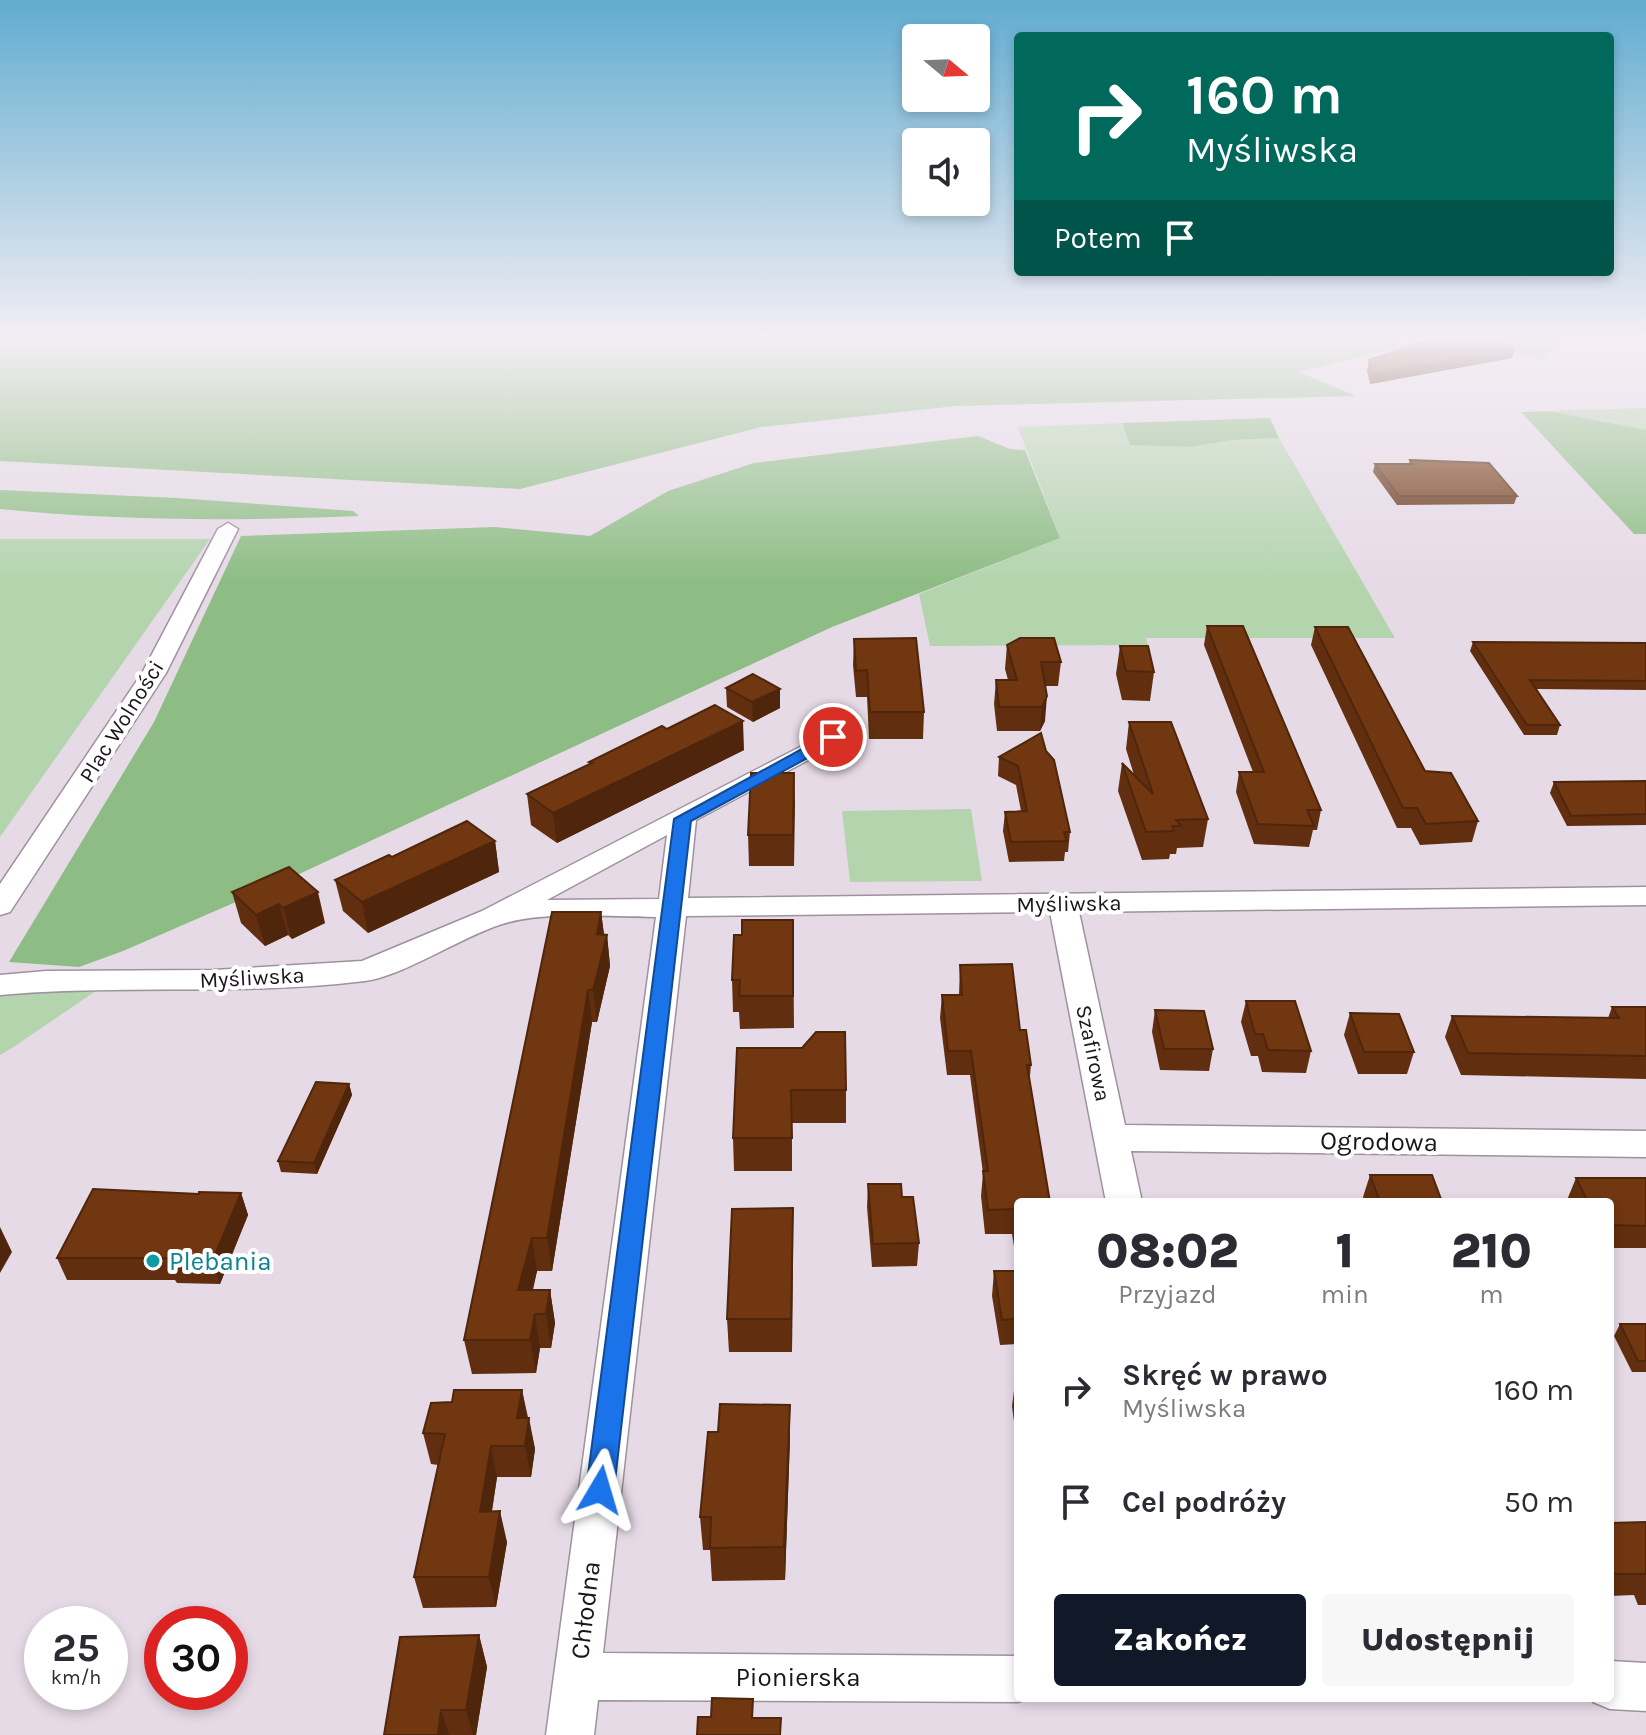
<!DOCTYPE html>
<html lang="pl">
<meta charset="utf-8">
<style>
body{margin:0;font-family:Karla,sans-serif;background:#f7f7f7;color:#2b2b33;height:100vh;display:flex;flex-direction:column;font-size:30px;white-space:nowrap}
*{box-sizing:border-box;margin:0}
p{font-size:26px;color:#7c7c81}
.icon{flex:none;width:44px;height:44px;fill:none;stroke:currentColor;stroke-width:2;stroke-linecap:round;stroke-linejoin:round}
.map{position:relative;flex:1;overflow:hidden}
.details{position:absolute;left:1014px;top:1198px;width:600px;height:504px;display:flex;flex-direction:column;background:#fff;border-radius:8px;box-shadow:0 4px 12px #0003}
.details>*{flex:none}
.banner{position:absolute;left:1014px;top:32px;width:600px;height:244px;border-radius:8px;box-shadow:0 4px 12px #0003;background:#00695c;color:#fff;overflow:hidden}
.needle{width:52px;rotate:109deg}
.buttons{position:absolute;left:902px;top:24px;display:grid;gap:16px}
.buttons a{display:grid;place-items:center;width:88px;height:88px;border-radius:8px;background:#fff;box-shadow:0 4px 12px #0003;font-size:40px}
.speed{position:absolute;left:24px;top:1606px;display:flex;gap:16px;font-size:40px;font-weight:700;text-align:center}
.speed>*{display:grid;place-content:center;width:104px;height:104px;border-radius:50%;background:#fff;box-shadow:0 4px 12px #0003;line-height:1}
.speed small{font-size:20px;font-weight:400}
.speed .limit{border:12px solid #d22;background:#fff;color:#111}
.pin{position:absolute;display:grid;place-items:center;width:68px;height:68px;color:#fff;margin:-34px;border:4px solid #fff;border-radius:50%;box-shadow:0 2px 8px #0007}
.me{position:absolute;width:88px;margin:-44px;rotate:7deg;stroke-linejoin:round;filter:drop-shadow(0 0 6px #0008)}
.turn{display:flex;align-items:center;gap:28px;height:168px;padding:0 40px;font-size:36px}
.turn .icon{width:104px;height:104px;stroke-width:2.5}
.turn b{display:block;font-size:56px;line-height:68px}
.then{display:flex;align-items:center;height:76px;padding:0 40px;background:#0003;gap:16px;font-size:30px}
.eta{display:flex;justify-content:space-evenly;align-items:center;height:136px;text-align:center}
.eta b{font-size:48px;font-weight:800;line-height:56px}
.action{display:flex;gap:16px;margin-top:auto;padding:16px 40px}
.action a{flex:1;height:92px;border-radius:8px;background:#111827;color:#fff;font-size:32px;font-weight:800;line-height:92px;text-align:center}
.action a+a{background:#f7f7f7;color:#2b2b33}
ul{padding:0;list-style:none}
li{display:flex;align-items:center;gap:24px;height:112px;padding:0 40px}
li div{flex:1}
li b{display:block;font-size:30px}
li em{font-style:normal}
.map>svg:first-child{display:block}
.green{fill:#b3d4ad}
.forest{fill:#8dbd84}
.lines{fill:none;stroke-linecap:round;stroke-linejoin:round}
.street-casing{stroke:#9d929e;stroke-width:3}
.street{fill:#fff;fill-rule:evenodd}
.wall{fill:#612f0f}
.shaded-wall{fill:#4f260c}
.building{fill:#713711;stroke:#4f260c;stroke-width:2}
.route{fill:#1a73e8;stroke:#114b97;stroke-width:2}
.culture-dot{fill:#0f9aa8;stroke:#fff;stroke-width:3}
.labels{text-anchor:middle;stroke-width:8;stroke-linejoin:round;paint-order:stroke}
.street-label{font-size:22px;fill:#1a151a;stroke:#fff}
.near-street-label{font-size:26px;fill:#1a151a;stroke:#fff}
.near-culture-label{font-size:26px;fill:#0d838f;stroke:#fff;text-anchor:start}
</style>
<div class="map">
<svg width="1646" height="1735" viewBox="0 0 1646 1735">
<rect width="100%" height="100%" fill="#e6dae7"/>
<!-- green -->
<g class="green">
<path d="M 1646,408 L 1646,430 L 1548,411 Z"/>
<path d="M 1122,423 L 1130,445 L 1189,447 L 1232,440 L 1279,438 L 1395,638 L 1146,638 L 1148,645 L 930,646 L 919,594 L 1060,538 L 1018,427 Z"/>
<path d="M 0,539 L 210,539 L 0,837 Z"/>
<path d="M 971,809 L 982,881 L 850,882 L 842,811 Z"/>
<path d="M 100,988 L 12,1048 L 0,1055 L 0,994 Z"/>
</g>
<!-- forest -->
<g class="forest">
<path d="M 0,340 L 1397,340 L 1396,348 L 1299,372 L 1356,396 L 956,406 L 761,427 L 520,489 L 0,461 Z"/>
<path d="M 1493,340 L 1559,340 L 1542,360 L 1499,347 L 1504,344 Z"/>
<path d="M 1548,411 L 1646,430 L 1646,534 L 1634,534 L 1521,412 Z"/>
<path d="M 1270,418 L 1279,438 L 1232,440 L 1189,447 L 1130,445 L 1122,423 Z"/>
<path d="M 978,436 L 1010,449 L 1025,450 L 1060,538 L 832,627 L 284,881 L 123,951 L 79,967 L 9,962 L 154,722 L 241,536 L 495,527 L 590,536 L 668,491 L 754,463 Z"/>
<path d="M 0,490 L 177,498 L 353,511 L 359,516 C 239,521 119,521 0,509 Z"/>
</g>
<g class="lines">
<!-- street casing -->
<g class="street-casing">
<g id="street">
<path d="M 228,523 L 238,529 L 166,673 L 10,912 L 0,915 L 0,884 L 142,673 L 218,529 Z"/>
<path d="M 833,730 L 842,732 L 845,737 L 842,742 L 696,820 L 688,898 L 1646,887 L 1646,905 L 1079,912 L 1125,1125 L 1646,1131 L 1646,1157 L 1131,1151 L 1142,1202 L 1106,1202 L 1050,912 L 686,916 L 603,1653 L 1018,1656 L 1018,1698 L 1029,1698 L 1018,1702 L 598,1700 L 594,1735 L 546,1735 L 656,917 C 609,917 544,910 499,925 C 460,938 403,976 365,981 C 244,996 121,984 0,995 L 0,975 L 46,971 L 214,970 L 362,961 L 482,911 ZM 667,835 L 659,899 L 547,900 Z"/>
<path d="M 1610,1661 L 1646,1663 L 1646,1711 L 1610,1709 L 1593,1702 L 1592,1698 L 1610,1698 Z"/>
</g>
</g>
<!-- street -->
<use href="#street" class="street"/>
</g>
<!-- wall -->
<g class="wall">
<path d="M 1515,348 L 1512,358 L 1370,384 L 1367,371 L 1369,360 Z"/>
<path d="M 1410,460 L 1517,496 L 1514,504 L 1397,505 L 1373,472 L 1375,464 L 1409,464 Z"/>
<path d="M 1207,626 L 1321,810 L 1317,830 L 1313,830 L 1309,847 L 1254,844 L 1236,792 L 1239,772 L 1253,772 L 1204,645 Z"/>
<path d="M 1315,627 L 1425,771 L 1478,821 L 1472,842 L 1420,845 L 1411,828 L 1397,828 L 1311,645 Z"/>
<path d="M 854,639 L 924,712 L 923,739 L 869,739 L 867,697 L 856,697 L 853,665 Z"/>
<path d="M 1473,642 L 1646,643 L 1646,690 L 1536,689 L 1560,725 L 1557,735 L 1524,735 L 1470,651 Z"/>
<path d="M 1007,645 L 1061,662 L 1058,686 L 1045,686 L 1045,721 L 1040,731 L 997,731 L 994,704 L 996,680 L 1008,680 L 1005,669 Z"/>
<path d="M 1120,646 L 1154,672 L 1150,701 L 1122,700 L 1116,674 Z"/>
<path d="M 726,688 L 780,708 L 753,722 L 727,707 Z"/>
<path d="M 1129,722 L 1208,819 L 1203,847 L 1177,848 L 1176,854 L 1170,854 L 1169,859 L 1142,860 L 1118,791 L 1122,763 L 1134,775 L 1126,749 Z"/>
<path d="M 667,729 L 744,750 L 557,843 L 531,825 L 527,794 L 589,765 L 589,762 Z"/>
<path d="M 1046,751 L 1070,832 L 1068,852 L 1065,852 L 1064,861 L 1009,862 L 1003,831 L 1005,812 L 1021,811 L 1016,785 L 998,776 L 999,757 Z"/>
<path d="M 794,773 L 794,866 L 749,866 L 748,835 Z"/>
<path d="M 1646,781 L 1646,825 L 1567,826 L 1550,793 L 1554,782 Z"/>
<path d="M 495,841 L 499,872 L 368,933 L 343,911 L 335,880 L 392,857 Z"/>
<path d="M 289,867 L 325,923 L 292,939 L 288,935 L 265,946 L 241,923 L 232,892 Z"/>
<path d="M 601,912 L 604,935 L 607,935 L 610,966 L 597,1022 L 592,1022 L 552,1271 L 537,1271 L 533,1290 L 550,1290 L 555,1323 L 551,1348 L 540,1348 L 536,1373 L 472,1374 L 464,1340 Z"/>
<path d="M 793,920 L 794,1028 L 740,1029 L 739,1012 L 733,1012 L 732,980 L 742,935 Z"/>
<path d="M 960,965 L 1020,1030 L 1031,1065 L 1018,1202 L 1018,1344 L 1000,1345 L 992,1296 L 994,1271 L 1018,1271 L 1012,1234 L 985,1234 L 981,1196 L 983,1173 L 970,1075 L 947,1075 L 940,1018 L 942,995 L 959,995 Z"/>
<path d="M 1246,1001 L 1311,1051 L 1306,1073 L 1262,1072 L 1258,1056 L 1251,1056 L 1241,1022 Z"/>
<path d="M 1612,1007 L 1646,1007 L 1646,1079 L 1461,1075 L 1445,1037 L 1452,1016 L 1608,1018 Z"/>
<path d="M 1155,1010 L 1213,1049 L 1209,1071 L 1160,1070 L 1152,1032 Z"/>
<path d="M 1350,1013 L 1414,1052 L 1407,1074 L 1358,1074 L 1344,1035 Z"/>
<path d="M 737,1048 L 846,1090 L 846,1123 L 792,1123 L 792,1171 L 734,1171 L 733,1138 Z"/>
<path d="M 349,1084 L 352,1095 L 317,1174 L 281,1172 L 278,1161 Z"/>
<path d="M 1370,1175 L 1441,1199 L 1451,1202 L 1365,1202 L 1363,1197 Z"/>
<path d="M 1576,1178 L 1646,1178 L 1646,1248 L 1610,1248 L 1610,1202 L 1568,1202 L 1567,1200 Z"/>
<path d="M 868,1184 L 902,1197 L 919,1243 L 917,1266 L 872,1267 L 867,1207 Z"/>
<path d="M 241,1193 L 248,1215 L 220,1284 L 177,1283 L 175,1280 L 67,1280 L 57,1258 L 199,1194 Z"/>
<path d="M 793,1208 L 792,1352 L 729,1352 L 727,1319 Z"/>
<path d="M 1620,1324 L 1646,1324 L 1646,1372 L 1632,1372 L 1614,1336 Z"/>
<path d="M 1015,1383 L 1018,1383 L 1018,1453 L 1012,1406 Z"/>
<path d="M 522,1390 L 535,1449 L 531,1477 L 497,1477 L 492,1511 L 507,1542 L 496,1607 L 423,1608 L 414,1577 L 438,1465 L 431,1464 L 423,1433 L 452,1402 Z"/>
<path d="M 790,1438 L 785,1580 L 712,1581 L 710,1550 L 703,1550 L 700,1517 Z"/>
<path d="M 1646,1522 L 1646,1605 L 1638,1605 L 1634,1595 L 1610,1596 L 1610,1523 Z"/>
<path d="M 479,1635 L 487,1667 L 476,1735 L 384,1735 Z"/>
</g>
<!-- shaded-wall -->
<g class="shaded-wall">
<path d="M 1515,348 L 1512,358 L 1370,384 L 1373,374 Z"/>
<path d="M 780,689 L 780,708 L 753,722 L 752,702 Z"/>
<path d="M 1047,696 L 1045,721 L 1040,731 L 1042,707 Z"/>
<path d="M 743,721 L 744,750 L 557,843 L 553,813 Z"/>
<path d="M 794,773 L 795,803 L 794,866 L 793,835 Z"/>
<path d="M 495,841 L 499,872 L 368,933 L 362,902 Z"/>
<path d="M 318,892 L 325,923 L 292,939 L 283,908 Z"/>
<path d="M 279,904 L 288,935 L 265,946 L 256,915 Z"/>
<path d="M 601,912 L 605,942 L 607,935 L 610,966 L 597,1022 L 593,990 L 597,934 Z"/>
<path d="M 588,990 L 592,1022 L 552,1271 L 547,1238 Z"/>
<path d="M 349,1084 L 352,1095 L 317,1174 L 314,1163 Z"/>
<path d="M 241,1193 L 248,1215 L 220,1284 L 212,1262 Z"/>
<path d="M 793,1208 L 793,1242 L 792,1352 L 791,1319 Z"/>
<path d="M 0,1227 L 12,1252 L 0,1273 Z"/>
<path d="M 532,1238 L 537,1271 L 524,1323 L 518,1290 Z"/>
<path d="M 550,1290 L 555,1323 L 551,1348 L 546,1314 Z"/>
<path d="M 535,1314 L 540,1348 L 536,1373 L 530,1340 Z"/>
<path d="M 522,1390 L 528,1422 L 517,1418 Z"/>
<path d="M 790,1405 L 790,1438 L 785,1580 L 784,1547 Z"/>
<path d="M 529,1418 L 535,1449 L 531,1477 L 525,1446 Z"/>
<path d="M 491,1446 L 497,1477 L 487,1542 L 480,1512 Z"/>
<path d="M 500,1511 L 507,1542 L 496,1607 L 489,1577 Z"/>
<path d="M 479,1635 L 487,1667 L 476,1735 L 473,1735 L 466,1710 Z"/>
<path d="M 441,1710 L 449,1735 L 438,1735 Z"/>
</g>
<!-- building -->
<g class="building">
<path d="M 1427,340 L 1489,340 L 1515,348 L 1373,374 L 1369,360 Z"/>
<path d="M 1410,460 L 1489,463 L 1517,496 L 1399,496 L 1375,464 L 1412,464 Z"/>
<path d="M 1207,626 L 1243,626 L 1321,810 L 1307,810 L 1314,826 L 1258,824 L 1239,772 L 1264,772 Z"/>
<path d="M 1315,627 L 1348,627 L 1425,771 L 1451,773 L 1478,821 L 1426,824 L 1417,808 L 1403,808 Z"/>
<path d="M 916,638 L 924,712 L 870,712 L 867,670 L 856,671 L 854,639 Z"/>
<path d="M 1020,638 L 1054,638 L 1061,662 L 1041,662 L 1047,696 L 1042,707 L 999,707 L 996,680 L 1017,680 L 1007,645 Z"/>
<path d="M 1473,642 L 1646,643 L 1646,681 L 1530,680 L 1560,725 L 1527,725 Z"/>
<path d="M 1120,646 L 1148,646 L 1154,672 L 1126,671 Z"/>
<path d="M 753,674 L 780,689 L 752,702 L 726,688 Z"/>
<path d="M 715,705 L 743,721 L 553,813 L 527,794 L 592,763 L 589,762 L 662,726 L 667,729 Z"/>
<path d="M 1129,722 L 1171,722 L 1208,819 L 1176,820 L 1181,826 L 1172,826 L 1174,831 L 1146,832 L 1122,763 L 1153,794 Z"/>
<path d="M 1041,733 L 1046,751 L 1054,760 L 1070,832 L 1064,832 L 1067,841 L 1011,842 L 1005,812 L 1027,811 L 1018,766 L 999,757 Z"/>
<path d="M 751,773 L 794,773 L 793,835 L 748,835 Z"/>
<path d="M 1646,781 L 1646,814 L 1571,816 L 1554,782 Z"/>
<path d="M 467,821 L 495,841 L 362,902 L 335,880 L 389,855 L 392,857 Z"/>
<path d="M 289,867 L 318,892 L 283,908 L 279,904 L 256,915 L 232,892 Z"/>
<path d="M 552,912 L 601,912 L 597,934 L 607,935 L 593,990 L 588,990 L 547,1238 L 532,1238 L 518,1290 L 550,1290 L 546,1314 L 535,1314 L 530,1340 L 464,1340 Z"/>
<path d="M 742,920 L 793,920 L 793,996 L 739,996 L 740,980 L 732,980 L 734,935 L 742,935 Z"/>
<path d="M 1012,964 L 1020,1030 L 1026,1030 L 1031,1065 L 1027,1065 L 1050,1202 L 1018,1202 L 1018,1230 L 1015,1209 L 988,1210 L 983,1171 L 988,1171 L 971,1051 L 948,1051 L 942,995 L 962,995 L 960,965 Z"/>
<path d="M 1246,1001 L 1295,1001 L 1311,1051 L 1268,1050 L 1263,1034 L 1255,1034 Z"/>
<path d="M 1612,1007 L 1646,1007 L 1646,1056 L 1468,1053 L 1452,1016 L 1619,1018 Z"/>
<path d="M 1155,1010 L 1204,1011 L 1213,1049 L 1164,1049 Z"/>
<path d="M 1350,1013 L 1399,1014 L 1414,1052 L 1364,1052 Z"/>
<path d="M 816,1032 L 845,1032 L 846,1090 L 791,1090 L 792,1138 L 733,1138 L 737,1048 L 802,1048 Z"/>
<path d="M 316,1082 L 349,1084 L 314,1163 L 278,1161 Z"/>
<path d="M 1370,1175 L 1432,1175 L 1441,1199 L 1449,1199 L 1451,1202 L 1380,1202 Z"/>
<path d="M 1576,1178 L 1646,1178 L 1646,1226 L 1610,1225 L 1610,1202 L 1588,1202 Z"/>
<path d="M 868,1184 L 901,1184 L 902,1197 L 913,1197 L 919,1243 L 873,1244 Z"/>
<path d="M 93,1189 L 199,1194 L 199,1192 L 241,1193 L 212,1262 L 168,1261 L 170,1258 L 57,1258 Z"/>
<path d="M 793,1208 L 791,1319 L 727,1319 L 732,1209 Z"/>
<path d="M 994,1271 L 1018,1271 L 1018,1319 L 1002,1320 Z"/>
<path d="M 1620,1324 L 1646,1324 L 1646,1361 L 1638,1361 Z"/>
<path d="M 1015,1383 L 1018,1383 L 1018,1407 Z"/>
<path d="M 454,1390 L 522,1390 L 517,1418 L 529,1418 L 525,1446 L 491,1446 L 480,1512 L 500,1511 L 489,1577 L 414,1577 L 445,1434 L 423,1433 L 431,1403 L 452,1402 Z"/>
<path d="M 720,1404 L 790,1405 L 784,1547 L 710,1548 L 711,1517 L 700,1517 L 708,1432 L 718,1432 Z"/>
<path d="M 1646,1522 L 1646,1574 L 1610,1574 L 1610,1523 Z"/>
<path d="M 479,1635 L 466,1710 L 441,1710 L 438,1735 L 384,1735 L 400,1637 Z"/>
<path d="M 712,1698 L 753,1699 L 752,1718 L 781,1718 L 780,1735 L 697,1735 L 698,1717 L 711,1717 Z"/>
</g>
<!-- sky -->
<linearGradient id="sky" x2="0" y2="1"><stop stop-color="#61acd0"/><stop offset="0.58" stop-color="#f4eef4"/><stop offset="1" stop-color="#f4eef4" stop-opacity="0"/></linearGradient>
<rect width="1646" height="583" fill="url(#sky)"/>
<!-- route -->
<path class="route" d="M 833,732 L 842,737 L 839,741 L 691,821 L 614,1490 L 610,1499 L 600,1502 L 590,1499 L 586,1490 L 674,819 Z"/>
<!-- markers -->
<circle class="culture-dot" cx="153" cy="1261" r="8"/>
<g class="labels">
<!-- street labels -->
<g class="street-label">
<text transform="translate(121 721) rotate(-58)" y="8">Plac Wolności</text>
<text transform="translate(1069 903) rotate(-1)" y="8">Myśliwska</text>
<text transform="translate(252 977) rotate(-3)" y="8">Myśliwska</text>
<text transform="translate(1094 1053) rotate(78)" y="8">Szafirowa</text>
</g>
<!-- near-street labels -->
<g class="near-street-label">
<text transform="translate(1379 1141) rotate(1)" y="9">Ogrodowa</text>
<text transform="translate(585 1610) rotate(-83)" y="9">Chłodna</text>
<text x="798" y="1686">Pionierska</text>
</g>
<!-- near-culture labels -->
<g class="near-culture-label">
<text x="169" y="1270">Plebania</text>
</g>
</g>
</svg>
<div class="buttons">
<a><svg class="needle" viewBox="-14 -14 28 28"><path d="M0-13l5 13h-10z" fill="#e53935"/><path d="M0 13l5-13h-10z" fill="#7c7c81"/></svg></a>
<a><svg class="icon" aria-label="sound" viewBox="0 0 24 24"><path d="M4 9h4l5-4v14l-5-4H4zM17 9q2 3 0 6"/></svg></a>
</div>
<div class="speed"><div>25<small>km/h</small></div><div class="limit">30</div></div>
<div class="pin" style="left:833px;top:737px;background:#d93025"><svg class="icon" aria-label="arrive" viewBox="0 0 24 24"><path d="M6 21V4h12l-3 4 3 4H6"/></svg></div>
<svg class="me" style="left:600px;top:1490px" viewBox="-20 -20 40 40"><path d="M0-17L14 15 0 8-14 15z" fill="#1a73e8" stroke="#fff" stroke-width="4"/></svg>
<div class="banner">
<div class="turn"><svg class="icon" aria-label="right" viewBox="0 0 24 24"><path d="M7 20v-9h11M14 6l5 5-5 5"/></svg><div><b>160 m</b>Myśliwska</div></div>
<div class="then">Potem<svg class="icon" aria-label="arrive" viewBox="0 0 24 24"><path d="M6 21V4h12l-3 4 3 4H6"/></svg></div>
</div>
<section class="details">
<div class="eta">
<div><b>08:02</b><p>Przyjazd</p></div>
<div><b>1</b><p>min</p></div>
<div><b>210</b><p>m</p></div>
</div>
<ul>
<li><svg class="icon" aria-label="right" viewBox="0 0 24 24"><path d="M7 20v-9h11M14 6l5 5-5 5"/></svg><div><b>Skręć w prawo</b><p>Myśliwska</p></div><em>160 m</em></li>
<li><svg class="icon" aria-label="arrive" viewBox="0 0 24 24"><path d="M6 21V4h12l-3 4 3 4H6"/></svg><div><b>Cel podróży</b></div><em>50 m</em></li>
</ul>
<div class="action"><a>Zakończ</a><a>Udostępnij</a></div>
</section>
</div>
